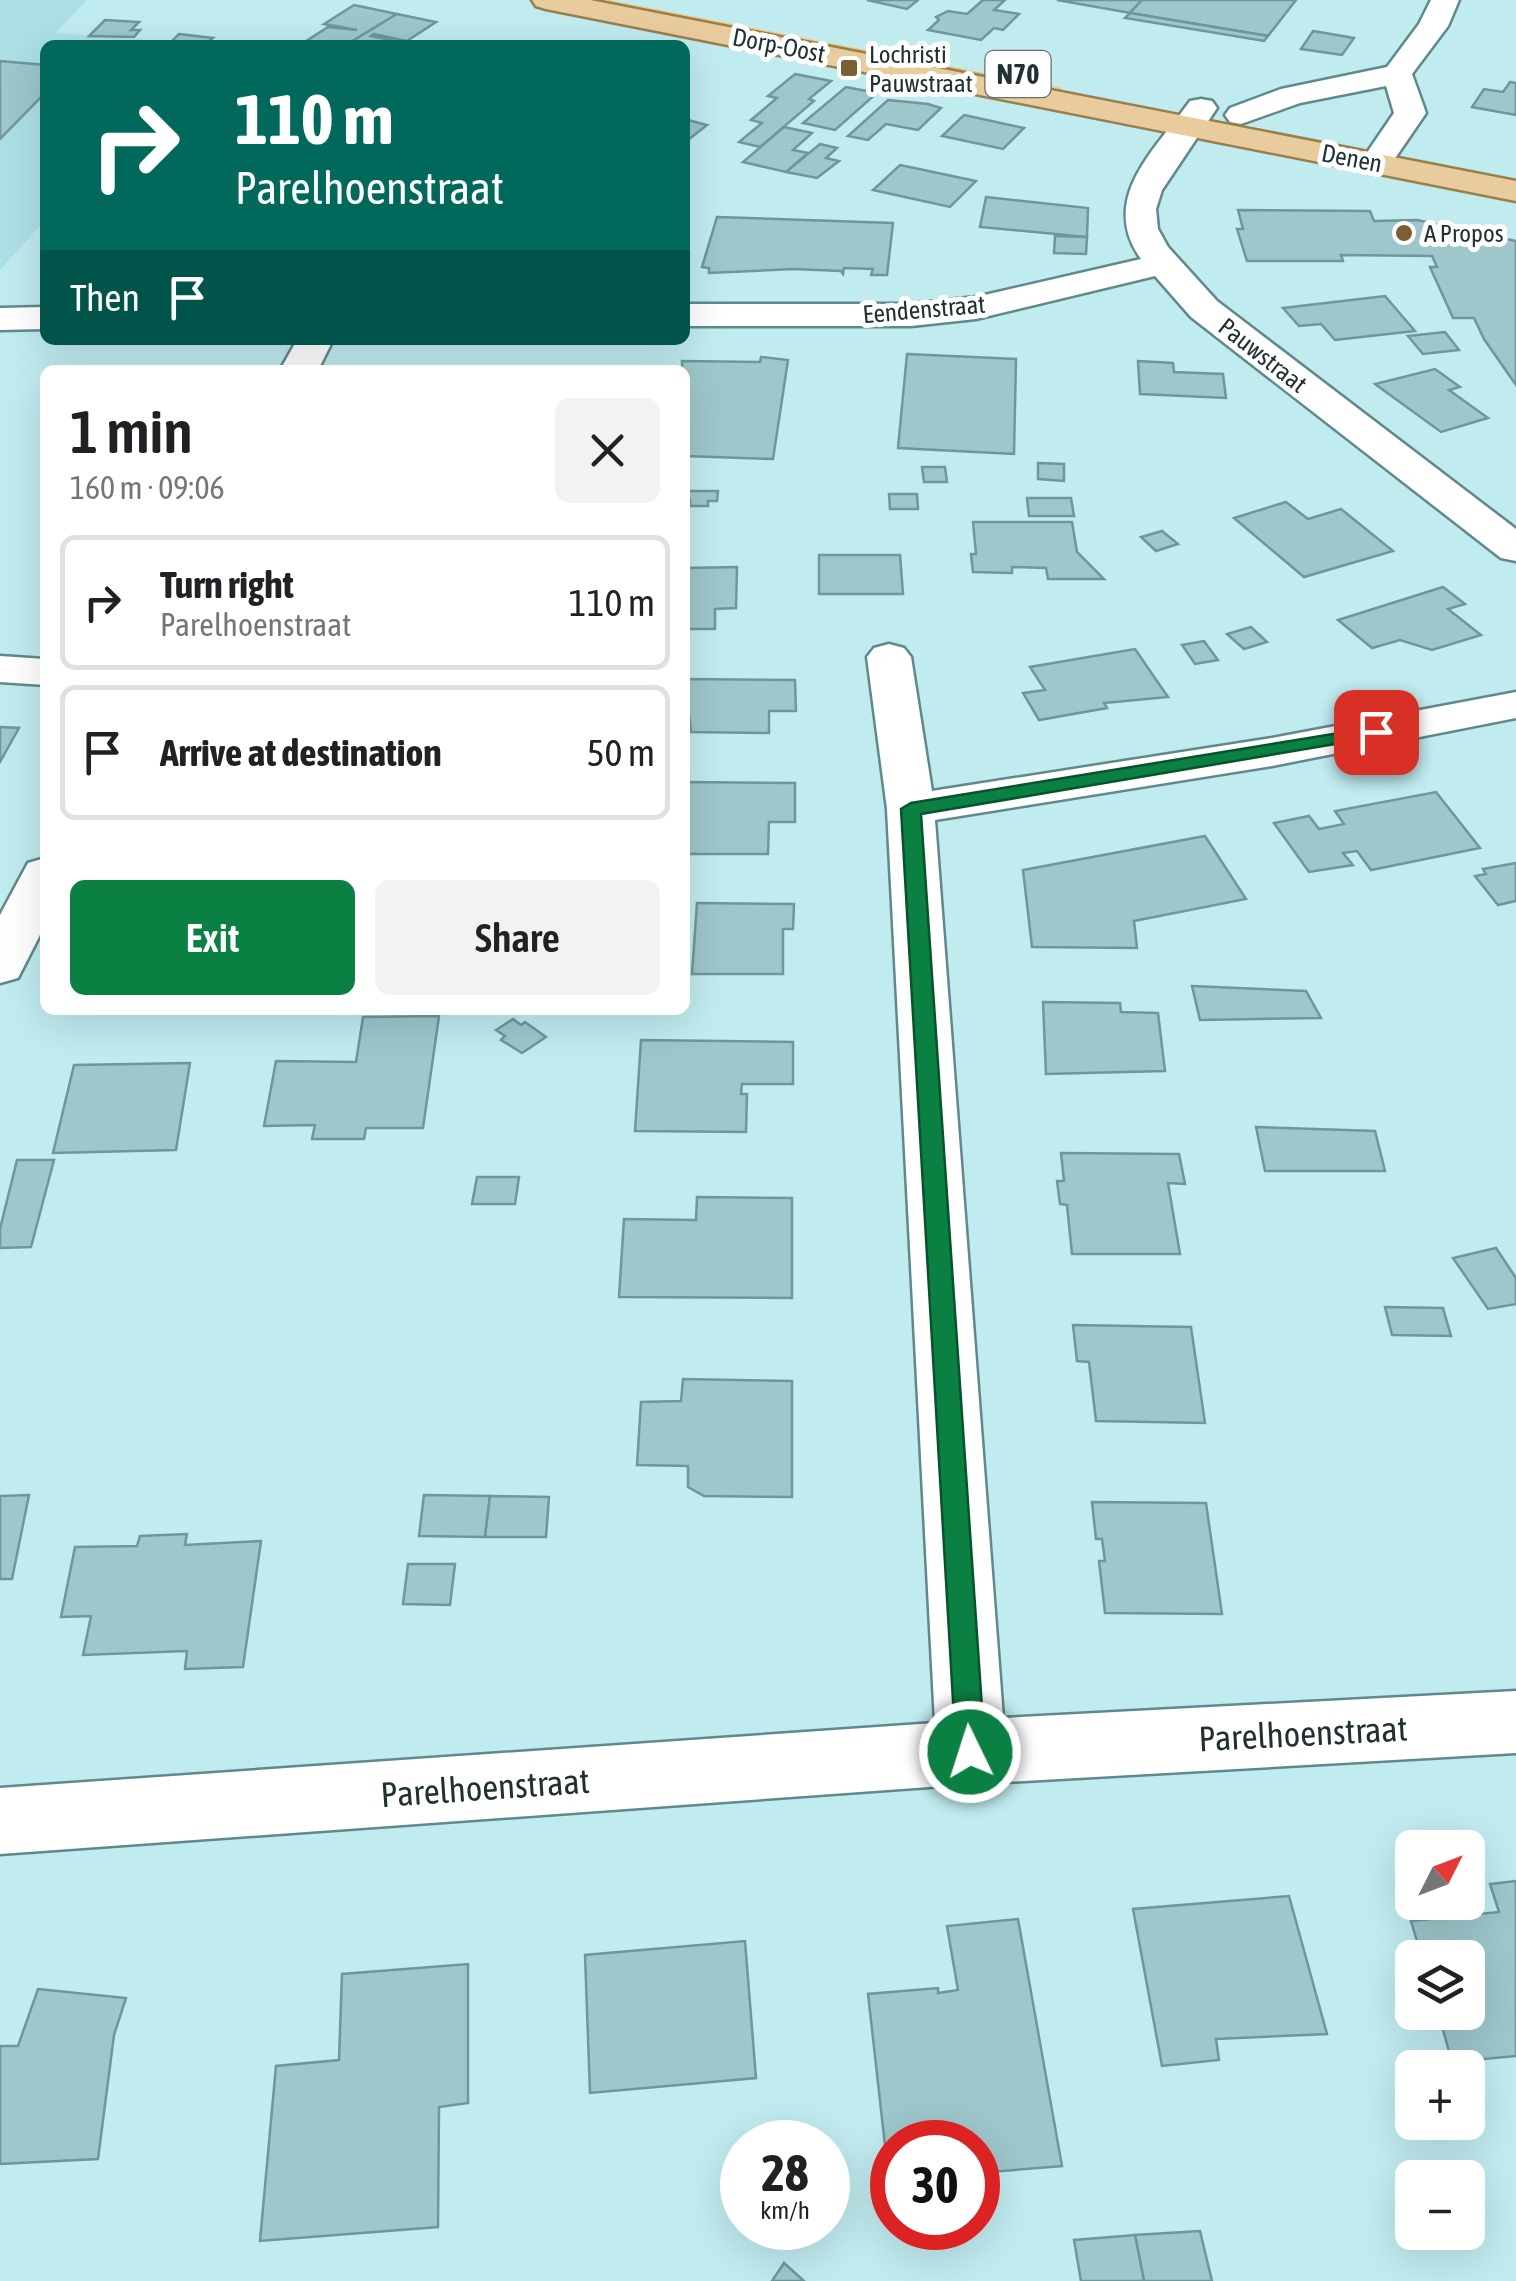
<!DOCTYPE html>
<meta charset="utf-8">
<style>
body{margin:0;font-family:"Asap Condensed",sans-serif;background:#f2f2f2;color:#202124;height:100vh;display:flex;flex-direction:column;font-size:38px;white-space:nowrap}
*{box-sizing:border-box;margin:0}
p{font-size:32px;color:#757577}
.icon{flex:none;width:55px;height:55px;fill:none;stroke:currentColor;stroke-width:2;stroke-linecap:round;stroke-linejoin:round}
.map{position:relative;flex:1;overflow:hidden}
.drawer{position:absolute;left:40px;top:365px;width:650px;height:650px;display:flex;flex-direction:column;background:#fff;border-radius:15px;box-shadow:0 10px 40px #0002}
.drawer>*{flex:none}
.top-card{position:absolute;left:40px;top:40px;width:650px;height:305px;border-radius:15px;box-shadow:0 10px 40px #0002;background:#00695c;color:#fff;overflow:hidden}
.needle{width:65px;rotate:48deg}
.tools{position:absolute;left:1395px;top:1830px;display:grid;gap:20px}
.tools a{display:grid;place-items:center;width:90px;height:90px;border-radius:15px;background:#fff;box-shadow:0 10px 40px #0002;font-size:50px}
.speed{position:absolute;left:720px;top:2120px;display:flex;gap:20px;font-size:50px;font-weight:700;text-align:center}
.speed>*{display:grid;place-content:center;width:130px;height:130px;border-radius:50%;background:#fff;box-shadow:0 10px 40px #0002;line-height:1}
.speed small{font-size:25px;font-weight:400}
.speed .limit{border:15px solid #d22;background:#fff;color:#111}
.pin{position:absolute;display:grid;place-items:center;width:85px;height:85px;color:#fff;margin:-42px;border-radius:20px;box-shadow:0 5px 15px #0006}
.me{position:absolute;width:110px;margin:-55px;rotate:356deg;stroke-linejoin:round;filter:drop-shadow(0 0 8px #0008)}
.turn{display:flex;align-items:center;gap:35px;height:210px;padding:0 30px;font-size:45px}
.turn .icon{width:130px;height:130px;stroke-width:2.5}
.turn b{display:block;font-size:70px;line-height:85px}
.then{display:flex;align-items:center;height:95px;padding:0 30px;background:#0003;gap:20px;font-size:38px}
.round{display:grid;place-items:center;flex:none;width:105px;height:105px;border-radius:15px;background:#f2f2f2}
.headline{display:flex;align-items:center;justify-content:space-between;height:170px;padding:0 30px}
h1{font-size:60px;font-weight:600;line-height:75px}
.button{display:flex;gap:20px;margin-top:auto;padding:20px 30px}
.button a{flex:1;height:115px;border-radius:15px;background:#0b8043;color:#fff;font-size:40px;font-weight:600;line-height:115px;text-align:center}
.button a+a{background:#f2f2f2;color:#202124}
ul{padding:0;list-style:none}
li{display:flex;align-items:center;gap:30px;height:135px;margin:0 20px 15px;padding:0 10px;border:5px solid #e0e0e0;border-radius:15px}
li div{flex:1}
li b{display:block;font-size:38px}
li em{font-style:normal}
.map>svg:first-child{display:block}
.built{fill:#ace0e5}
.green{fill:#f3c87f}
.building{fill:#9dc7cb;stroke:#6e979b;stroke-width:2.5}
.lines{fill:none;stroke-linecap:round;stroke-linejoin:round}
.minor-casing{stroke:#60898c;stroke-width:5}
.major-casing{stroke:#98804d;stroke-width:5}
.minor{fill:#fff;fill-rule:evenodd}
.major{fill:#e8cc9d;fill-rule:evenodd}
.route{fill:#0b8043;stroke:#07532c;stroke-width:2.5}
.poi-dot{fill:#795f31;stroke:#fff;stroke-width:4}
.labels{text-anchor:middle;stroke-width:10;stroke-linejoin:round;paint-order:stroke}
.far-street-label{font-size:25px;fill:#203132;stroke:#fff}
.far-poi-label{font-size:25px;fill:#203132;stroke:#fff;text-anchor:start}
.shield{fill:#fff;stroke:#636f70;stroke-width:2.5}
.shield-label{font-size:28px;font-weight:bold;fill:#203132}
.near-street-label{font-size:35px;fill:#203132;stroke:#fff}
</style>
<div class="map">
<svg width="1516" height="2281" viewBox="0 0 1516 2281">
<rect width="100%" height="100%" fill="#c0ebef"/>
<!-- built -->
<path class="built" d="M 0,0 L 87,0 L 55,33 L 201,44 L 45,45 L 45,220 L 0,270 Z"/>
<!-- green -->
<path class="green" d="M 584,0 L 609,0 L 1062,88 L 1058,92 Z"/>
<!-- building -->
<g class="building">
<path d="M 867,0 L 918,0 L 907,9 Z"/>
<path d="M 983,0 L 1005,0 L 994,10 L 1019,14 L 1003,30 L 994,28 L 981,40 L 928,30 L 939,20 L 936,17 L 948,11 L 967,14 Z"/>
<path d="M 1057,0 L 1142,0 L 1130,13 Z"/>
<path d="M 1142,0 L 1296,0 L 1268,36 L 1130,13 Z"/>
<path d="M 354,5 L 397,14 L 346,45 L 300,45 L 328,27 L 357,30 L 324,24 Z"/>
<path d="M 1130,13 L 1268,36 L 1264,41 L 1125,18 Z"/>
<path d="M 397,14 L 436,22 L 407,41 L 374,34 L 371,36 L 396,41 L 390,45 L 346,45 Z"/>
<path d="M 105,20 L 139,22 L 131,30 L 140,30 L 134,37 L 89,36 Z"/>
<path d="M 1313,31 L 1354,38 L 1342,55 L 1301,49 Z"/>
<path d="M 179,34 L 213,38 L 206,44 L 172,41 Z"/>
<path d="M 0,61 L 45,65 L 45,93 L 0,139 Z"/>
<path d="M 795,74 L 831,81 L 809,99 L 814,101 L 760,147 L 739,142 L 762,123 L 751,120 L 777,98 L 768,96 Z"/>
<path d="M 1510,82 L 1516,83 L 1516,115 L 1472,107 L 1484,89 L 1503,92 Z"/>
<path d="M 846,87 L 877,93 L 835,130 L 803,123 Z"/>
<path d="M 888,100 L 928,104 L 941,108 L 918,130 L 886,124 L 868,140 L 848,136 Z"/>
<path d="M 964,115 L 1024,128 L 1003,149 L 942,136 Z"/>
<path d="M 688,120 L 707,125 L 688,140 Z"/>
<path d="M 784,127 L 812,133 L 793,150 L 808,153 L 786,172 L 743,162 Z"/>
<path d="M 820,144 L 837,148 L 826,158 L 839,161 L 817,178 L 786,172 Z"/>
<path d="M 900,165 L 976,181 L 950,207 L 873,190 Z"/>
<path d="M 986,197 L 1088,208 L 1087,237 L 980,227 Z"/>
<path d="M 1238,210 L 1370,211 L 1374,221 L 1417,220 L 1516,241 L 1516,385 L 1484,339 L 1474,318 L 1453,318 L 1430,267 L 1437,267 L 1432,256 L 1341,255 L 1343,261 L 1247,261 L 1237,229 L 1243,229 Z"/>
<path d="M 717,217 L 893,223 L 887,275 L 871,275 L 873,269 L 844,268 L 843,274 L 841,271 L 793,269 L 709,273 L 709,268 L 702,267 Z"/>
<path d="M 1055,236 L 1087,237 L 1086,254 L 1054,253 Z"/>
<path d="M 1385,296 L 1415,331 L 1335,340 L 1321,324 L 1299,326 L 1283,308 Z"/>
<path d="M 1445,332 L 1459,350 L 1423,354 L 1408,336 Z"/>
<path d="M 907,354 L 1016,359 L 1014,454 L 898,448 Z"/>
<path d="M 761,357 L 788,360 L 773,459 L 685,456 L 682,361 L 760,362 Z"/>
<path d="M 1138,361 L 1173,363 L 1174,372 L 1223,374 L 1226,398 L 1140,394 Z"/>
<path d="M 1435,369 L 1460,387 L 1449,390 L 1488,418 L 1441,432 L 1375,384 Z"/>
<path d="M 1038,463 L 1064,464 L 1064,481 L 1038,479 Z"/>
<path d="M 922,467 L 945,467 L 947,482 L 924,482 Z"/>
<path d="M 685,491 L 718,491 L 717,501 L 708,501 L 708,506 L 690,506 L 690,500 L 685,500 Z"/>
<path d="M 889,494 L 917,494 L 918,509 L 890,509 Z"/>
<path d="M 1027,498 L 1071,498 L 1074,516 L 1029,516 Z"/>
<path d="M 1286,502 L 1308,519 L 1341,509 L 1393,551 L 1304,577 L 1234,518 Z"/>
<path d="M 973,522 L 1072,522 L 1077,552 L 1104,579 L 1048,579 L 1046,568 L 1012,567 L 1012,573 L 973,572 L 971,554 L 976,554 Z"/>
<path d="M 1162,531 L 1178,544 L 1156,551 L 1141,537 Z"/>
<path d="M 819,555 L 900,555 L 903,594 L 819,594 Z"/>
<path d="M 737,567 L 736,608 L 715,609 L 715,629 L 685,629 L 685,568 Z"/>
<path d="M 1443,587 L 1465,604 L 1448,609 L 1481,635 L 1432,650 L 1400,640 L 1372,648 L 1338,620 Z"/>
<path d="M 1251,627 L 1267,642 L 1244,649 L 1227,634 Z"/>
<path d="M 1204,641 L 1218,660 L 1195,664 L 1182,645 Z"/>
<path d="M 1135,649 L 1168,697 L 1104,703 L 1107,708 L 1039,720 L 1023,693 L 1045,690 L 1030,667 Z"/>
<path d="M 685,679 L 795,680 L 796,711 L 769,711 L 769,733 L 691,732 Z"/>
<path d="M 0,727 L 19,728 L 0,762 Z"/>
<path d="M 685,782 L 795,783 L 795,822 L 769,822 L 768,854 L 685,854 Z"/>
<path d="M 1436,792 L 1480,848 L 1371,870 L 1357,851 L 1343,853 L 1353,865 L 1309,872 L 1274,823 L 1309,816 L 1319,829 L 1344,824 L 1335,811 Z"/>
<path d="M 1205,836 L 1246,899 L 1134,921 L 1137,948 L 1032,947 L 1023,870 Z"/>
<path d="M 1516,863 L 1516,901 L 1498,905 L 1475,876 L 1486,874 L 1483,869 Z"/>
<path d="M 697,903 L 794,904 L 793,929 L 783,929 L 783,974 L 692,974 Z"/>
<path d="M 1192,986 L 1306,991 L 1321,1018 L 1200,1020 Z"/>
<path d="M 1043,1002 L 1120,1003 L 1121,1012 L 1158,1013 L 1165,1071 L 1046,1074 Z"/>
<path d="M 439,1016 L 423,1128 L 366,1128 L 364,1139 L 312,1139 L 315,1125 L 264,1126 L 276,1061 L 356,1062 L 363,1017 Z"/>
<path d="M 513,1019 L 521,1025 L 525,1022 L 546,1037 L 522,1053 L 501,1040 L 505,1036 L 496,1030 Z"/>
<path d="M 641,1040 L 793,1042 L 793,1084 L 742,1084 L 741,1094 L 747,1094 L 746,1132 L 635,1131 Z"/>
<path d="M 190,1063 L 176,1150 L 53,1153 L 74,1065 Z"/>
<path d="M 1256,1127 L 1375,1131 L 1385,1171 L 1265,1171 Z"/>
<path d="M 1061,1153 L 1179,1154 L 1185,1184 L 1168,1183 L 1180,1254 L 1072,1254 L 1067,1205 L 1060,1204 L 1057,1181 L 1064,1181 Z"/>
<path d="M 17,1160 L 54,1160 L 31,1247 L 0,1248 L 0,1229 Z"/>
<path d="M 477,1177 L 519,1177 L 515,1204 L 472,1204 Z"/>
<path d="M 697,1197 L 792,1198 L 792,1298 L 619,1297 L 624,1219 L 696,1220 Z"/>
<path d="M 1496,1248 L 1516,1278 L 1516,1304 L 1488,1309 L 1453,1258 Z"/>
<path d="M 1385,1307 L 1443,1308 L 1451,1336 L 1392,1335 Z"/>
<path d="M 1073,1325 L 1191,1327 L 1205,1423 L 1096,1421 L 1089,1362 L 1077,1361 Z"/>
<path d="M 683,1379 L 792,1381 L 792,1497 L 704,1496 L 688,1487 L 688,1466 L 637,1465 L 641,1402 L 681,1401 Z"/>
<path d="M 29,1495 L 12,1579 L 0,1579 L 0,1496 Z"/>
<path d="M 424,1495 L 490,1496 L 485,1537 L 419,1536 Z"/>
<path d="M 490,1496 L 549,1497 L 546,1537 L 485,1537 Z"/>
<path d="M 1092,1502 L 1206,1503 L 1222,1614 L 1105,1613 L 1099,1561 L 1105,1561 L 1102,1539 L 1096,1539 Z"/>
<path d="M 187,1534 L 185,1545 L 261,1541 L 243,1667 L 185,1669 L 187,1651 L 83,1655 L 91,1616 L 61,1617 L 75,1547 L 137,1546 L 140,1536 Z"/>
<path d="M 408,1564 L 455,1564 L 450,1605 L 403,1604 Z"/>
<path d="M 1516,1881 L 1516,2056 L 1452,2062 L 1438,2012 L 1468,2012 L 1468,1958 L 1422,1958 L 1411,1921 L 1499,1912 L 1490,1884 Z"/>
<path d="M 1289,1896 L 1327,2034 L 1216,2039 L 1219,2060 L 1162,2066 L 1133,1909 Z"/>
<path d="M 1018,1919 L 1062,2166 L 978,2173 L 978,2142 L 892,2142 L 892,2180 L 889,2181 L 868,1994 L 938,1988 L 938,1993 L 958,1990 L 947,1926 Z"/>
<path d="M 745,1941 L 756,2078 L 590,2093 L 585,1955 Z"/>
<path d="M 468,1964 L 468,2103 L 439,2107 L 438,2227 L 260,2241 L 276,2066 L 339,2060 L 342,1974 Z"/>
<path d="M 38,1989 L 126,1998 L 114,2035 L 98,2159 L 0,2164 L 0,2046 L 18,2046 Z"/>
<path d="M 1200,2231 L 1212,2281 L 1144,2281 L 1135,2235 Z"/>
<path d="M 1135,2235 L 1144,2281 L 1081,2281 L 1074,2240 Z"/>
<path d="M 784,2263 L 804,2281 L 772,2281 Z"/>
</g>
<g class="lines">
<!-- minor casing -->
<g class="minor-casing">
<g id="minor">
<path d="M 1431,0 L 1459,0 L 1448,26 L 1412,74 L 1426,113 L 1387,170 L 1365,170 L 1360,163 L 1394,113 L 1386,86 L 1300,103 L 1241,124 L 1230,122 L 1225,115 L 1230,108 L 1281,89 L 1387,67 L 1419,24 Z"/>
<path d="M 1201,99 L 1212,101 L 1217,108 L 1162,190 L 1156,209 L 1158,229 L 1168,247 L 1217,301 L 1516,529 L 1516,561 L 1501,558 L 1191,317 L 1155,276 L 976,319 L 911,326 L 685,326 L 685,304 L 911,304 L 976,297 L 1141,259 C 1098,199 1155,150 1190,101 Z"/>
<path d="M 45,307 L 45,329 L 0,330 L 0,308 Z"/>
<path d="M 297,340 L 333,340 L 318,370 L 280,370 Z"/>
<path d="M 889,644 L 904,648 L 911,657 L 932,791 L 1272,738 L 1516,692 L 1516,718 L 1272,766 L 935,820 L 1003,1718 L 1516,1691 L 1516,1753 L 971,1784 L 0,1854 L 0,1788 L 935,1723 L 887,809 L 867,657 L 874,648 Z"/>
<path d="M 0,656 L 45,659 L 45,685 L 0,682 Z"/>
<path d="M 45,858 L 45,925 L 18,978 L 0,983 L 0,915 L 28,863 Z"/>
</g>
</g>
<!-- major casing -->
<g class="major-casing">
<path id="major" d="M 532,0 L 590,0 L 1516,181 L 1516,201 L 546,9 L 536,6 Z"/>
</g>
<!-- minor -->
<use href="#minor" class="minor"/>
<!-- major -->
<use href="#major" class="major"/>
</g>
<!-- route -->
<path class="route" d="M 1376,727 L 1383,728 L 1383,736 L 921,814 L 985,1752 L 981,1762 L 970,1765 L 960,1762 L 956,1752 L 901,809 L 911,803 Z"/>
<!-- markers -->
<g class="poi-dot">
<rect x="839" y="58" width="20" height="20" rx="5"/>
<circle cx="1404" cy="233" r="10"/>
</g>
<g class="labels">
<!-- far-street labels -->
<g class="far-street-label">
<text transform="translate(779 45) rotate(11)" y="9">Dorp-Oost</text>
<text transform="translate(1352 158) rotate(11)" y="9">Denen</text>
<text transform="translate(924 309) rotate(-5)" y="9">Eendenstraat</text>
<text transform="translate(1263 355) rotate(38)" y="9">Pauwstraat</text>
</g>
<!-- far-poi labels -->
<g class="far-poi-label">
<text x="869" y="63">Lochristi<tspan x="869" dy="29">Pauwstraat</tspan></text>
<text x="1424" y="242">A Propos</text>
</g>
<!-- shield labels -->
<rect class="shield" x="985.5" y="51" width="65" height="46" rx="8"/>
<g class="shield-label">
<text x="1018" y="84">N70</text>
</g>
<!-- near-street labels -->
<g class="near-street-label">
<text transform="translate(1303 1734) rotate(-3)" y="12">Parelhoenstraat</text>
<text transform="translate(485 1788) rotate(-4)" y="12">Parelhoenstraat</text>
</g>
</g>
</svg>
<div class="tools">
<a><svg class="needle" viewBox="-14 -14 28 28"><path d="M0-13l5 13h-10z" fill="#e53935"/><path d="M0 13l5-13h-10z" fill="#757577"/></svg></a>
<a><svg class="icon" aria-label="layers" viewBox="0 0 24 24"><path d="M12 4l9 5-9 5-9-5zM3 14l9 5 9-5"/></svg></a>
<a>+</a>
<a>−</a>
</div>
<div class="speed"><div>28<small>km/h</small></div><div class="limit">30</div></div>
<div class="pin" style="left:1376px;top:732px;background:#d93025"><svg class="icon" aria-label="arrive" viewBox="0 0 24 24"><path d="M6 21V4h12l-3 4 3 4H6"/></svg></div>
<svg class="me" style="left:970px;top:1752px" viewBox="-20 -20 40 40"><circle r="17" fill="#0b8043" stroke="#fff" stroke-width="3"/><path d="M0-11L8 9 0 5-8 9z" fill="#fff"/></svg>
<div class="top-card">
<div class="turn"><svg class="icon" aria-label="right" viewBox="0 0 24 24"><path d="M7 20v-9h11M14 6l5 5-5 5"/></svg><div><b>110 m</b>Parelhoenstraat</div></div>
<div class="then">Then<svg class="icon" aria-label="arrive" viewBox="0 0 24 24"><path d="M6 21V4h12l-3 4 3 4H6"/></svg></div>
</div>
<section class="drawer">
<div class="headline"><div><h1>1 min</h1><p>160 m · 09:06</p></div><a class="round"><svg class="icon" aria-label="close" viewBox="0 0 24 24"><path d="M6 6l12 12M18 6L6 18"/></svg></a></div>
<ul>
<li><svg class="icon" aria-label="right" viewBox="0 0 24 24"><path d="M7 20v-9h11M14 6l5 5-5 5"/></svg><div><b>Turn right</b><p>Parelhoenstraat</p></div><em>110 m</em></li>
<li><svg class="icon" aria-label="arrive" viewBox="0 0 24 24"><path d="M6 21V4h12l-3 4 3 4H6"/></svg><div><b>Arrive at destination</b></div><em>50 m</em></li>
</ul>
<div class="button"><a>Exit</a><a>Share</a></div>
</section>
</div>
